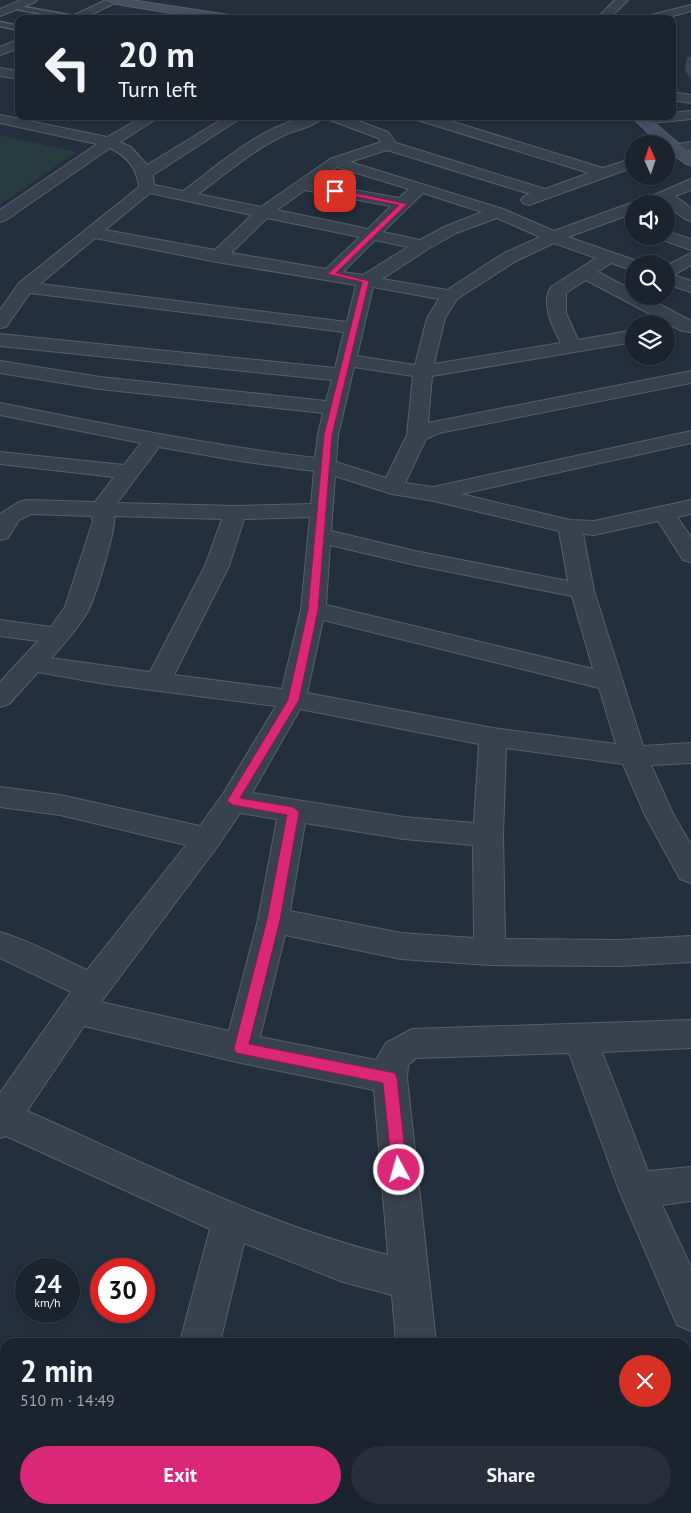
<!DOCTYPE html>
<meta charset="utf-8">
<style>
body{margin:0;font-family:"PT Sans",sans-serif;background:#282f3a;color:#f1f3f6;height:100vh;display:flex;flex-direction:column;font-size:19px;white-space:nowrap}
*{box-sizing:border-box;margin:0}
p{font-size:16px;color:#a0a4aa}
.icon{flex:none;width:28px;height:28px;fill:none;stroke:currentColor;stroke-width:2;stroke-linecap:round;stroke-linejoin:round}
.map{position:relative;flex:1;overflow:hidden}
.drawer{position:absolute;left:0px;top:1338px;width:691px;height:176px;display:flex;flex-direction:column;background:#1b232e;border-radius:15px 15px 0 0;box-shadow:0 2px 8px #0003,0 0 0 1px #39404a}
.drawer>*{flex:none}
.top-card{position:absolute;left:15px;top:15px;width:661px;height:105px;border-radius:10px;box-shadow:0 2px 8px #0003,0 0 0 1px #39404a;background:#1b232e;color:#f1f3f6;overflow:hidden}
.needle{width:32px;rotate:357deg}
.fabs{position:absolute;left:625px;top:135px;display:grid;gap:10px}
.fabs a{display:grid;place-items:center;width:50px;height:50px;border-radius:50%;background:#1b232e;box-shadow:0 2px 8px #0003,0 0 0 1px #39404a;font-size:25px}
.speed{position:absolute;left:15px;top:1258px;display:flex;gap:10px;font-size:25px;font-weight:700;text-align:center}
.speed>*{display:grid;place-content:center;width:65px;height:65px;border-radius:50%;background:#1b232e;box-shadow:0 2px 8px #0003,0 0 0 1px #39404a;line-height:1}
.speed small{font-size:12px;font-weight:400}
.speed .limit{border:8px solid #d22;background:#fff;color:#111}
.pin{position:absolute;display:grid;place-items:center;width:42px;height:42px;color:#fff;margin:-21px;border-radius:10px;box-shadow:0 2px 8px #0006}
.me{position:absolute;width:55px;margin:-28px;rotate:354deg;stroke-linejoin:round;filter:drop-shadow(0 0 4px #0008)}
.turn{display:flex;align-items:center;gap:18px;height:105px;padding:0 20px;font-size:22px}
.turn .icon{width:65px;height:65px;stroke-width:2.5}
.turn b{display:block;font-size:35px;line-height:42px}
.round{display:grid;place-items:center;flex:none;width:52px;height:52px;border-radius:26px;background:#282f3a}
.overview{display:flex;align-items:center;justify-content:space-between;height:85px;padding:0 20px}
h1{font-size:30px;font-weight:700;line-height:38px}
.button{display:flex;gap:10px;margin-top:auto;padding:10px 20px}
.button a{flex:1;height:58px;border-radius:30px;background:#db2777;color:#fff;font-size:20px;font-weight:700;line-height:58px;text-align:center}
.button a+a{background:#282f3a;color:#f1f3f6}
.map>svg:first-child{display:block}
.green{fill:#263c3f}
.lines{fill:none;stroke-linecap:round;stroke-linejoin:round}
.lane-casing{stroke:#565f6c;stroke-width:3}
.street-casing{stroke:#565f6c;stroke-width:2}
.secondary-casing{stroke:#565f6c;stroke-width:2}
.lane{fill:#38414e;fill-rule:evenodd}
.street{fill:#38414e;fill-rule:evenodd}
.secondary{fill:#465061;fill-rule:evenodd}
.wall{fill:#3b4654}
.building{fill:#455162;stroke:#303945}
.route{fill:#db2777;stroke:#8e194d}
</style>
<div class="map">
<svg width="691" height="1513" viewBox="0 0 691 1513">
<rect width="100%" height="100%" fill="#242f3e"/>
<!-- green -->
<path class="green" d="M 0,135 L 76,152 L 0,205 Z"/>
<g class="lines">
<!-- lane casing -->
<g class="lane-casing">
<g id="lane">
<path d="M 13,5 L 74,16 L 77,18 L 68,19 L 11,8 L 11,6 Z"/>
<path d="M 0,22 L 19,26 L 19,30 L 0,26 Z"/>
</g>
</g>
<!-- street casing -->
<g class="street-casing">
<g id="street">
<path d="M 21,0 L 37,0 L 35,2 L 0,16 L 0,9 Z"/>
<path d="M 106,0 L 119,1 L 82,19 L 66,19 Z"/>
<path d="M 615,0 L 628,0 L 609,19 L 596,19 Z"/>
<path d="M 691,5 L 691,11 L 662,19 L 641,19 L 643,17 Z"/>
<path d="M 19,39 L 19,48 L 0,55 L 0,47 Z"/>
<path d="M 0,68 L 19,71 L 19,79 L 0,76 Z"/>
<path d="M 672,92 L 691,95 L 691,103 L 672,100 Z"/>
<path d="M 691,111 L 691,119 L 642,124 L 635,120 L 640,116 L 672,116 L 672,113 Z"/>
<path d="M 0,115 L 107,137 L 144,116 L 161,116 L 120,142 L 131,147 L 147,165 L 227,116 L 244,116 L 153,175 L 154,185 L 183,191 C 224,161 271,116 324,116 C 316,126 300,129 289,133 C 256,147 227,173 198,194 L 261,207 L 330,159 L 381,142 L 378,138 L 327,119 L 325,116 L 345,116 L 388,132 L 396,143 L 545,189 L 589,173 L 414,119 L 412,116 L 434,116 L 603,168 L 634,158 L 634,167 L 529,205 L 523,203 L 521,200 L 523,197 L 530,194 L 387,150 L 350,162 L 503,209 L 554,231 L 628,204 L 636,203 L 691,179 L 691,190 L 675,196 L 691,208 L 691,221 L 685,219 L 662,202 L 657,204 L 634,204 L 634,213 L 568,237 L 640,262 L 641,264 L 634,264 L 634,271 L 611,263 L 598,272 L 634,291 L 634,296 L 644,296 L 691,321 L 691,332 L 682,331 L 586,280 L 566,293 L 566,313 L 578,340 L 634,330 L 634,342 L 432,376 L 428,423 L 691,371 L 691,383 L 439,433 L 426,439 L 405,483 L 433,487 L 691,431 L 691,443 L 461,494 L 570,520 L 594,521 L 691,500 L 691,514 L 677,517 L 691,537 L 691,562 L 683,560 L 658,521 L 594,535 L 583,534 L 594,591 L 643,746 L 691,743 L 691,763 L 651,765 L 673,814 L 691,845 L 691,883 L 680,879 L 645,815 L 623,764 L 506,748 L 503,835 L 505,939 L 620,940 L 691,936 L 691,962 L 620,966 L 490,965 L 401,959 L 285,935 L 260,1037 L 376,1060 L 386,1043 L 412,1029 L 691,1020 L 691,1048 L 602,1052 L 648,1171 L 691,1167 L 691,1201 L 662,1205 L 691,1267 L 691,1331 L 677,1325 L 619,1190 L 569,1053 L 416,1058 L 408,1065 L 407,1078 L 436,1342 L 396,1342 L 392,1295 L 343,1282 L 244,1243 L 220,1342 L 180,1342 L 210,1229 L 6,1136 L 0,1138 L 0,1093 L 71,992 L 0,958 L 0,932 C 31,941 58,957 87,970 L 186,845 L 60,815 L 0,807 L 0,787 L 60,795 L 200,826 L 223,794 L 276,706 L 105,684 L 38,672 L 9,704 L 0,707 L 0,682 L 38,641 L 0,636 L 0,620 L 51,627 L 65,607 L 93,521 L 91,516 L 31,514 L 19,520 L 8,538 L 0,540 L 0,514 L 19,502 L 27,500 L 95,502 L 114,477 L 0,464 L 0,452 L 124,465 L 141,443 L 0,415 L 0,403 C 105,424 209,445 315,458 L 318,435 L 323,413 L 100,389 L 0,373 L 0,361 L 100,377 L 326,401 L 332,380 L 0,346 L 0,334 L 335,368 L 344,332 L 30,293 L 6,327 L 0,328 L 0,310 L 19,283 L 139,187 C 137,168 127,156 110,148 L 6,220 L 0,222 L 0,210 L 97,144 L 0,123 ZM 337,167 L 409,189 L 399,198 L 315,183 ZM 305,190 L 391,206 L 368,229 L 277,210 ZM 150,193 L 252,215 L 215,250 L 105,230 ZM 423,193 L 482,212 L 444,227 L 420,240 L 383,232 ZM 267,218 L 360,237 L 326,269 L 231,253 ZM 497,218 L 540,237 L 504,253 L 447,290 L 382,279 L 428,249 L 456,233 ZM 95,238 L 217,262 L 356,285 L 347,322 L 40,284 ZM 375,240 L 408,247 L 363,275 L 343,272 ZM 554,243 L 596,258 L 551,287 C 540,303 553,328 561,343 L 434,364 L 445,318 L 457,299 L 516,261 ZM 373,287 L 439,299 L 427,318 L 415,365 L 357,356 ZM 354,367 L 413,376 L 407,435 L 386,478 L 336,462 L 338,435 ZM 159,447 L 240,461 L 314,471 L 311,504 L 235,506 L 117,503 ZM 335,476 L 392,494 L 434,501 L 559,531 L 568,581 L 415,551 L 331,531 ZM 114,516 L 222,519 L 205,566 L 150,672 L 51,658 C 65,643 80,626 89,609 C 95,596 117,528 114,516 ZM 310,517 L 301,610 L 282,689 L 174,675 L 229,566 L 244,519 ZM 330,545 L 415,565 L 572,596 L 593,669 L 326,605 ZM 323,620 L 599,688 L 616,744 L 493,728 L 307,693 ZM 300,709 L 479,744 L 474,823 L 404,817 L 252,793 ZM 240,813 L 277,819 L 258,920 L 229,1031 L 101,1002 L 217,847 ZM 305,823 L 404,839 L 473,845 L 474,938 L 401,933 L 290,911 ZM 84,1026 L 241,1063 L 374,1090 L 388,1255 C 263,1224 145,1163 27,1111 Z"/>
<path d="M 691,142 L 691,150 L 666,154 L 666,146 Z"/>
<path d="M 666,231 L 691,239 L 691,250 L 660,239 L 658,236 L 666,236 Z"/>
<path d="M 691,253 L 691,265 L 674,275 L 691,281 L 691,292 L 666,284 L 666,266 Z"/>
<path d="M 686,1461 L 691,1461 L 691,1503 L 686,1504 Z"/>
<path d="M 132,1509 L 176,1509 L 174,1513 L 130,1513 Z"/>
<rect x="409" y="1509" width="44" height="4"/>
<path d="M 494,1509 L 560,1509 L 558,1513 L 492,1513 Z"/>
</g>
</g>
<!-- secondary casing -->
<g class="secondary-casing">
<g id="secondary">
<path d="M 104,0 L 131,0 L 229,15 L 235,19 L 206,19 L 110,3 Z"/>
<path d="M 631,116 L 646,116 L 691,154 L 691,165 L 686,164 L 667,150 L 666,144 L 660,144 Z"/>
</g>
</g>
<!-- lane -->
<use href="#lane" class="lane"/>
<!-- street -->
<use href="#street" class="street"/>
<!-- secondary -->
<use href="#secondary" class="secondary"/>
</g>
<!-- wall -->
<path class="wall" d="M 687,57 L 691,57 L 691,79 L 685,70 Z"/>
<!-- building -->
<path class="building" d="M 687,57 L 691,57 L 691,63 Z"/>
<!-- route -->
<path class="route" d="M 335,189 L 407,204 L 336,273 L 369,281 L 332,435 L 318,610 L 299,700 L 240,798 L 293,807 L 299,812 L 280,920 L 249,1044 L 395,1073 L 397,1078 L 407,1170 L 404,1175 L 399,1177 L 394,1175 L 392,1170 L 383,1083 L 241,1054 L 236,1053 L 234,1048 L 267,920 L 287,815 L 233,805 L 227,801 L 288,700 L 308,610 L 324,435 L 362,282 L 328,274 L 399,205 L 333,192 L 333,190 Z"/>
</svg>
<div class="fabs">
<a><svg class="needle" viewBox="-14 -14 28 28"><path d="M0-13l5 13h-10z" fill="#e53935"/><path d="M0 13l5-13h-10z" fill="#a0a4aa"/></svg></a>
<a><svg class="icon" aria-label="sound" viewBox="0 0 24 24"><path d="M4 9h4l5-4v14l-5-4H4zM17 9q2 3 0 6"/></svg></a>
<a><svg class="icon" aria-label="search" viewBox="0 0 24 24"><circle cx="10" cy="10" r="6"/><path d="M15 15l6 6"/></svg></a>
<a><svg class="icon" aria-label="layers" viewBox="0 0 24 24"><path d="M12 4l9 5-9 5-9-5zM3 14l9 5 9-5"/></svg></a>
</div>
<div class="speed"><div>24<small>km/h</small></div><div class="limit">30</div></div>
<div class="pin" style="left:335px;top:191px;background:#d93025"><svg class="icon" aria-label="arrive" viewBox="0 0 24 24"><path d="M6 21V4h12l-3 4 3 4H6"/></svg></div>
<svg class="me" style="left:399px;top:1170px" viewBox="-20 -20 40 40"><circle r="17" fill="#db2777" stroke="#fff" stroke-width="3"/><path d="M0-11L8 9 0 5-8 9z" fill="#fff"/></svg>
<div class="top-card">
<div class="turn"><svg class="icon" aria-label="left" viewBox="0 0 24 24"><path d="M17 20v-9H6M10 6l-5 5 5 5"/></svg><div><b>20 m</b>Turn left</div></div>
</div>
<section class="drawer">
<div class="overview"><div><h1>2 min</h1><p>510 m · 14:49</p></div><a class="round" style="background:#d93025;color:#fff"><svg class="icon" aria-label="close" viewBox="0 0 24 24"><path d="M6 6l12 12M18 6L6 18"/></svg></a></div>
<div class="button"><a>Exit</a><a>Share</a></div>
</section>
</div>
